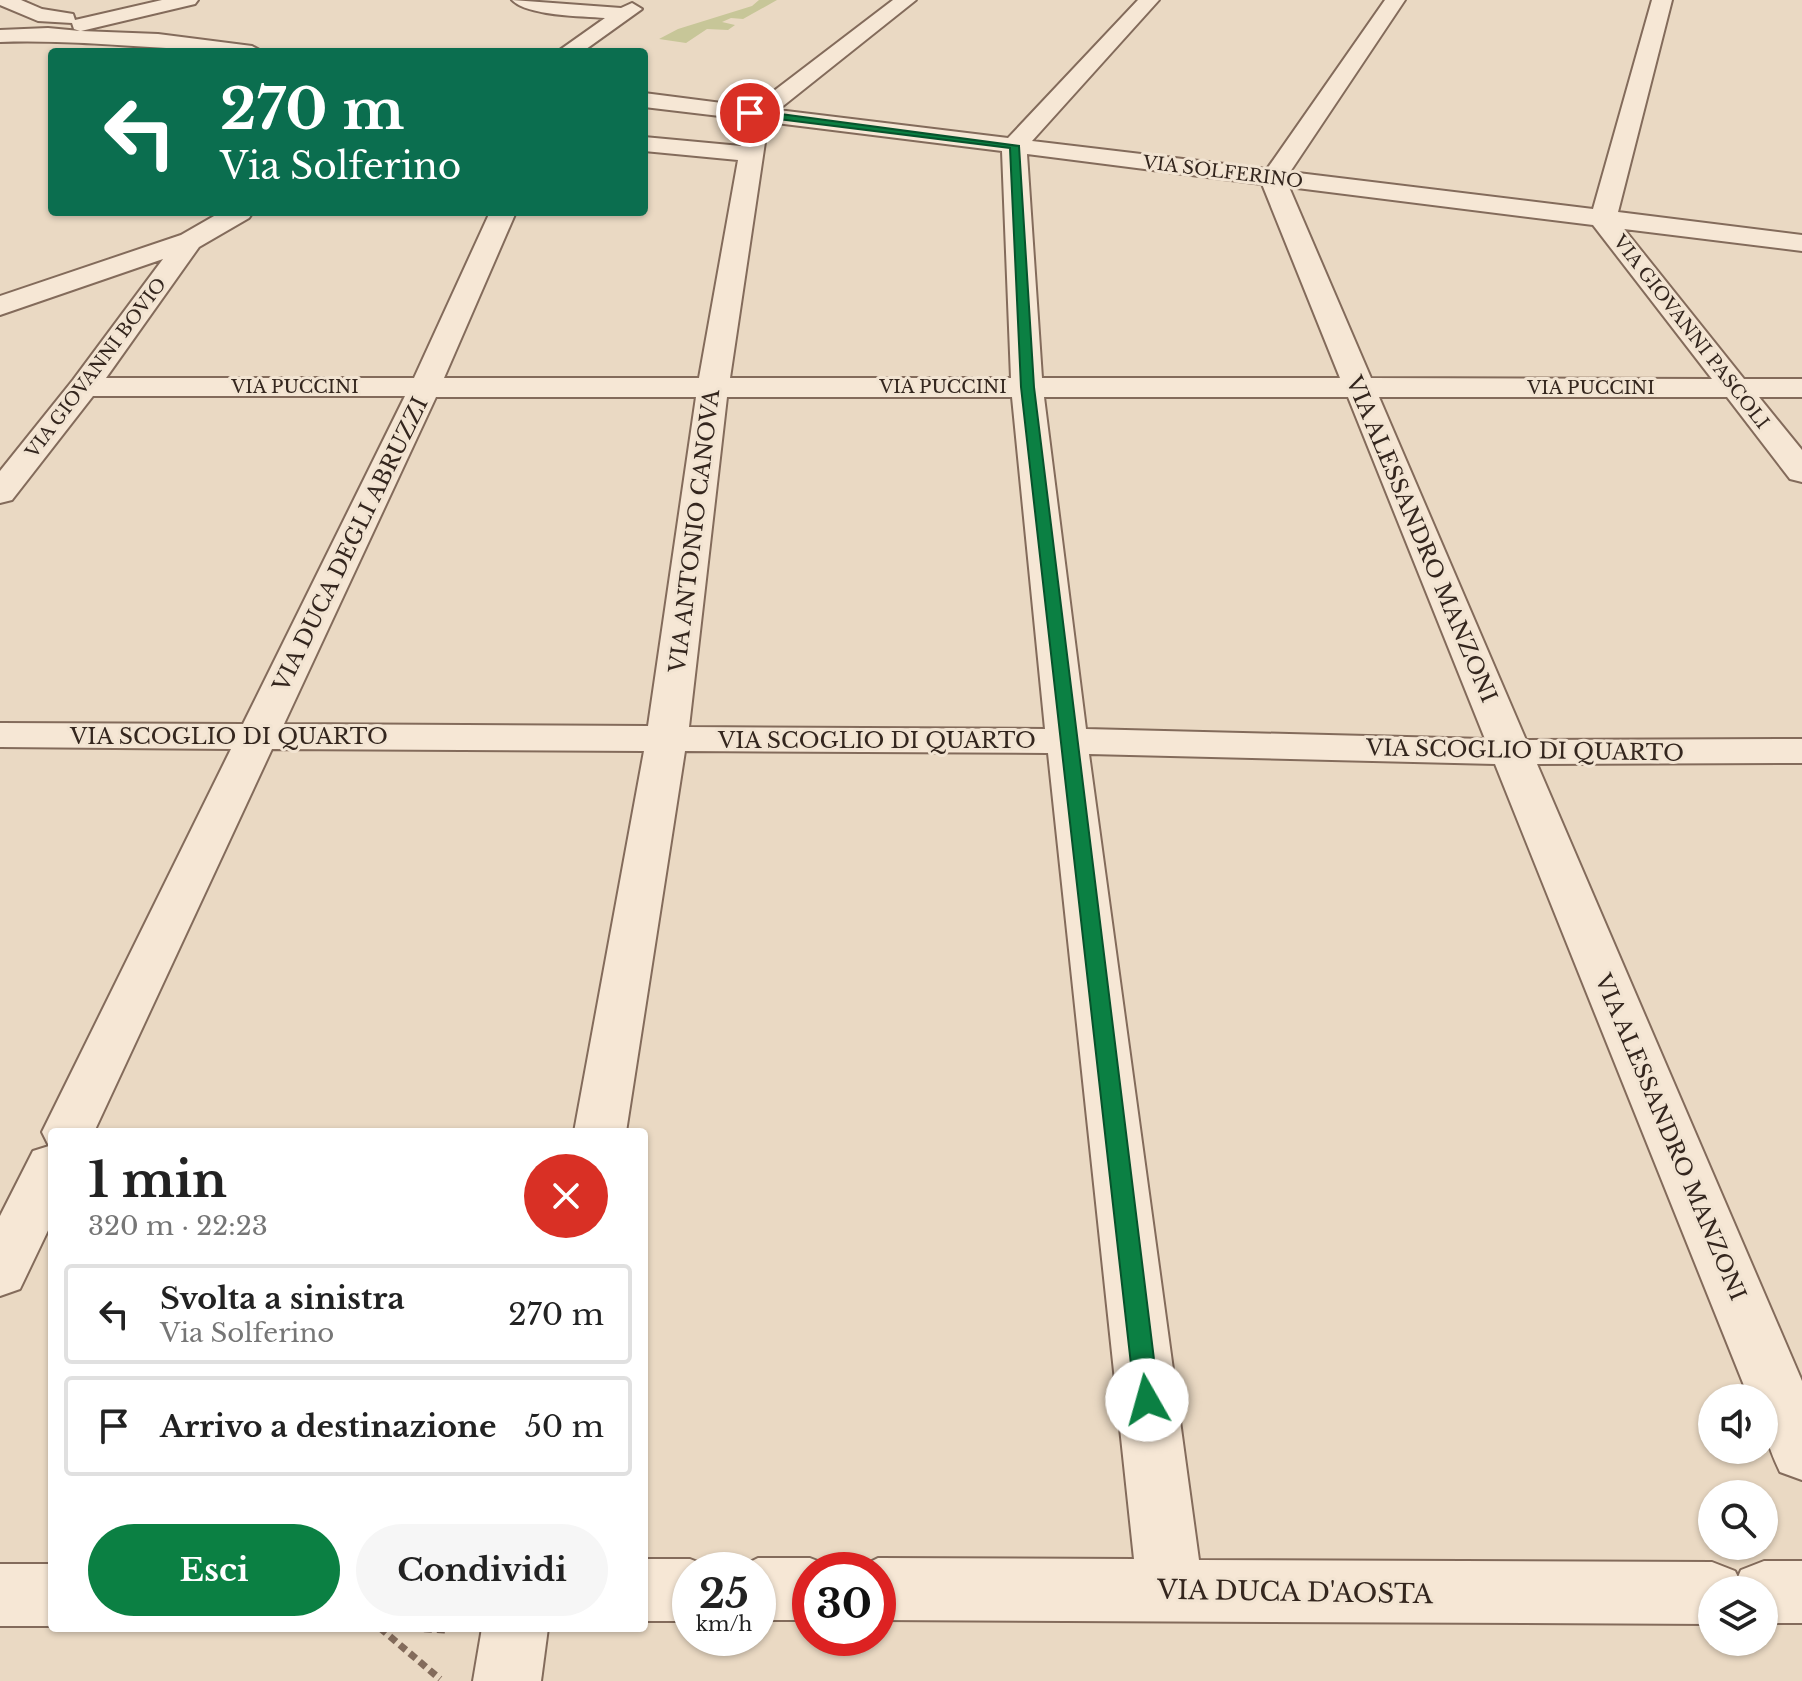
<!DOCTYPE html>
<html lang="it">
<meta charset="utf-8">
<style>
body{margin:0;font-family:"Libre Baskerville",serif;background:#f6f6f6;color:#222;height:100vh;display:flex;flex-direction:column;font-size:30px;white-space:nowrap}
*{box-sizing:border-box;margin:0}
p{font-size:26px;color:#767676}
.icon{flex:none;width:44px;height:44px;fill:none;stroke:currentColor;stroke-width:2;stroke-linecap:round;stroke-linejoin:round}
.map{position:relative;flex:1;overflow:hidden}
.details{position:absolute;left:48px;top:1128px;width:600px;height:504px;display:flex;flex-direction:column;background:#fff;border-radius:8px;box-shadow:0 2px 6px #0004}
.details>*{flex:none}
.guide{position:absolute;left:48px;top:48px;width:600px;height:168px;border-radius:8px;box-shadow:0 2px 6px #0004;background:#0b6e4f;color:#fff;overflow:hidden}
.controls{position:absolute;left:1698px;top:1384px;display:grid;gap:16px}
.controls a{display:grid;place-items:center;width:80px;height:80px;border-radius:50%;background:#fff;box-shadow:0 2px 6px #0004;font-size:40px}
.speed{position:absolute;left:672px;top:1552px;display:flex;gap:16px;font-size:40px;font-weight:700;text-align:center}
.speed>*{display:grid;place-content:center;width:104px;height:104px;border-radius:50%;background:#fff;box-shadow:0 2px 6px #0004;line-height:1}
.speed small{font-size:20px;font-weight:400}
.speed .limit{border:12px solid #d22;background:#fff;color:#111}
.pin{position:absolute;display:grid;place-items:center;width:68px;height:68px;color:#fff;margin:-34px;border:4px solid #fff;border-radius:50%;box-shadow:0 2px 8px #0007}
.me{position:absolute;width:88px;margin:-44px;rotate:353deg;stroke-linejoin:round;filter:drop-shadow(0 0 6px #0008)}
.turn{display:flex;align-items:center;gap:28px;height:168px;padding:0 40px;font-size:36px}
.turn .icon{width:104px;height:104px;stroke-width:2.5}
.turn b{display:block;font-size:56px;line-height:68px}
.round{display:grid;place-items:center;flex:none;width:84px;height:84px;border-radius:42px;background:#f6f6f6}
.summary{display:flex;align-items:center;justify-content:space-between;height:136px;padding:0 40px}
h1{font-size:48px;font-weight:700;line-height:60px}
.primary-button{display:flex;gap:16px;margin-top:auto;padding:16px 40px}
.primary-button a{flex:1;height:92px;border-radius:48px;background:#0b8043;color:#fff;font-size:32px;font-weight:700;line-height:92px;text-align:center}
.primary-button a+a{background:#f6f6f6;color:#222}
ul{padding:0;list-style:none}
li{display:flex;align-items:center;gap:24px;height:100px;margin:0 16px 12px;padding:0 24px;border:4px solid #e0e0e0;border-radius:8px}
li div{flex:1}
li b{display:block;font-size:30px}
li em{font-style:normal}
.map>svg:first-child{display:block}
.green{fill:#c7c698}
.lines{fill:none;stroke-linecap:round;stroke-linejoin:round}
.minor-casing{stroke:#836b5b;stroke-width:4}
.path{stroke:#836b5b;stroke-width:7;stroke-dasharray:8 5;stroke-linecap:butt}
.minor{fill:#f6e7d5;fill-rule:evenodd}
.route{fill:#0b8043;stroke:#07532c;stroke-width:2}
.labels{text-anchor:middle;stroke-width:6;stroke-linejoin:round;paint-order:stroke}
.far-street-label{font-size:18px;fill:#34261e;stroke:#f2e4d2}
.street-label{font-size:22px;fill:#34261e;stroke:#f2e4d2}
.near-street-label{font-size:26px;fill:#34261e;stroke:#f2e4d2}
</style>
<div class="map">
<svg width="1802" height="1681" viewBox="0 0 1802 1681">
<rect width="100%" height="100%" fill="#ead9c3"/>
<!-- green -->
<path class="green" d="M 759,0 L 777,0 L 743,19 L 731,18 L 722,22 L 735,25 L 728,30 L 707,29 L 686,43 L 659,39 L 678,29 L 752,6 Z"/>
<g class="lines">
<!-- minor casing -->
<g class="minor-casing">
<g id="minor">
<path d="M 0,0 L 21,0 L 42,9 L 73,14 L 75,20 L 162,0 L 198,0 L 195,4 L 81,31 L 158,34 L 252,46 L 263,52 C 175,52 88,39 0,42 L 0,30 L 48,28 L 80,31 L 74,29 L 72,23 L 38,21 L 0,5 Z"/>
<path d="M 512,0 L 621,8 L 632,3 L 642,9 L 582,52 L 557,52 L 605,18 C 582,16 527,16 512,0 Z"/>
<path d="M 893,0 L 916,0 L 778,110 L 1008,138 L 1138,0 L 1159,0 L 1032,141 L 1267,169 L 1385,0 L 1405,0 L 1290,172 L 1593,209 L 1652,0 L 1672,0 L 1618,212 L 1802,235 L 1802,251 L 1624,229 L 1744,379 L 1802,379 L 1802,397 L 1759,397 L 1802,450 L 1802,482 L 1790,479 L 1727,397 L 1379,397 L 1526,740 L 1802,739 L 1802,763 L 1537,764 L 1802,1381 L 1802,1480 L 1780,1472 C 1766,1442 1764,1432 1764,1398 L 1749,1398 L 1495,764 L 1089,754 L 1199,1560 L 1712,1562 L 1735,1571 L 1738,1577 L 1741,1570 L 1764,1561 L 1802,1561 L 1802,1623 L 1764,1623 L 1764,1590 L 1712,1590 L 1712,1624 L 878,1620 L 878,1570 L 854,1570 L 878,1558 L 1134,1559 L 1048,753 L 685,751 L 626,1132 L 574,1132 L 644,751 L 272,749 L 94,1132 L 52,1132 L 52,1222 L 20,1289 L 0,1296 L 0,1216 L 33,1151 L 49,1146 L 42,1132 L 231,749 L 0,747 L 0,723 L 243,724 L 405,396 L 93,396 L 12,500 L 0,503 L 0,471 L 73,380 L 163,259 L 0,315 L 0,296 L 181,235 L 221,212 L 253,212 L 249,218 L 199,247 L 106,378 L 414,378 L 490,212 L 516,212 L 444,378 L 699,378 L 738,160 L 644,151 L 644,137 L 741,146 L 745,119 L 644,107 L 644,93 L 753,107 ZM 768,122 L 1002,151 L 1011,378 L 730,378 ZM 1027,154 L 1262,184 L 1340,378 L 1042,378 ZM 1289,187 L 1593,225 L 1712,379 L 1371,378 ZM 436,397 L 696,397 L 648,726 L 284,724 ZM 727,397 L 1012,397 L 1045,729 L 689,727 ZM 1044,397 L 1348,397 L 1485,739 L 1086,729 Z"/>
<path d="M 758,1558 L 810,1558 L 833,1567 L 834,1570 L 810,1570 L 810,1620 L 758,1620 L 758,1570 L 734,1570 Z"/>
<path d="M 644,1559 L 690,1559 L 713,1568 L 690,1570 L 690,1621 L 644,1621 Z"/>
<rect x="0" y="1564" width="52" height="62"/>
<path d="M 482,1628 L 548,1628 L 541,1681 L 473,1681 Z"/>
</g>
</g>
<!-- path -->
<g class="path">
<path d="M 380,1628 L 440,1679"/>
<path d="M 411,1628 L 446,1630"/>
</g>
<!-- minor -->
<use href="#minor" class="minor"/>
</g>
<!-- route -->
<path class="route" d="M 750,110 L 1019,146 L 1034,387 L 1159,1400 L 1156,1408 L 1147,1411 L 1138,1408 L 1135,1400 L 1021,387 L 1010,148 L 746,115 Z"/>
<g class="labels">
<!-- far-street labels -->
<g class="far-street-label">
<text transform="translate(1223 172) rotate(7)" y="6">VIA SOLFERINO</text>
<text transform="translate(1691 332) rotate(52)" y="6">VIA GIOVANNI PASCOLI</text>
<text transform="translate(96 368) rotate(-53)" y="6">VIA GIOVANNI BOVIO</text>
<text x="295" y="393">VIA PUCCINI</text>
<text x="943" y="393">VIA PUCCINI</text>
<text x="1591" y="394">VIA PUCCINI</text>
</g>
<!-- street labels -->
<g class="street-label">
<text transform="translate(694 531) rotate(-83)" y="8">VIA ANTONIO CANOVA</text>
<text transform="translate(1422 539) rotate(67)" y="8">VIA ALESSANDRO MANZONI</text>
<text transform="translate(350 544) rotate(-64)" y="8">VIA DUCA DEGLI ABRUZZI</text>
<text x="229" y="744">VIA SCOGLIO DI QUARTO</text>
<text x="877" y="748">VIA SCOGLIO DI QUARTO</text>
<text transform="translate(1525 750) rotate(1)" y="8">VIA SCOGLIO DI QUARTO</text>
<text transform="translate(1671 1137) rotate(67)" y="8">VIA ALESSANDRO MANZONI</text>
</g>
<!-- near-street labels -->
<g class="near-street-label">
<text transform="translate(1295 1592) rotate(1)" y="9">VIA DUCA D'AOSTA</text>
</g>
</g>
</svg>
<div class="controls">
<a><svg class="icon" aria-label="sound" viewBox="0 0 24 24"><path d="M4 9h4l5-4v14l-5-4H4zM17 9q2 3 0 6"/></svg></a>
<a><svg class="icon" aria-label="search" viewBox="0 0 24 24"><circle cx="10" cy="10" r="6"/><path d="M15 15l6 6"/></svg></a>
<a><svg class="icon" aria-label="layers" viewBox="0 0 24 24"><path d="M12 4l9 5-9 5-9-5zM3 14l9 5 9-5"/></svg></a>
</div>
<div class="speed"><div>25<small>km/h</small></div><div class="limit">30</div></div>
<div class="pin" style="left:750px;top:113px;background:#d93025"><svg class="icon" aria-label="arrive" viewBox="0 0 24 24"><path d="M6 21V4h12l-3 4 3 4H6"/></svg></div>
<svg class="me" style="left:1147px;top:1400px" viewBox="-20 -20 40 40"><circle r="19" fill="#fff"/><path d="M0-13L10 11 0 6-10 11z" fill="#0b8043"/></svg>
<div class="guide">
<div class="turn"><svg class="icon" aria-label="left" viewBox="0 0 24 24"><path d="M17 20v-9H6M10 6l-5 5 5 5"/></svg><div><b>270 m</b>Via Solferino</div></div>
</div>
<section class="details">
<div class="summary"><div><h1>1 min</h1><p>320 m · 22:23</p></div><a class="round" style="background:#d93025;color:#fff"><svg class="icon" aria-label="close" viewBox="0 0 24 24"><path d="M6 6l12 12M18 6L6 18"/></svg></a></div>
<ul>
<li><svg class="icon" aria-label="left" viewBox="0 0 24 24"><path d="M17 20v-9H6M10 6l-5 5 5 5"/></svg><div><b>Svolta a sinistra</b><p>Via Solferino</p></div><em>270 m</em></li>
<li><svg class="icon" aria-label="arrive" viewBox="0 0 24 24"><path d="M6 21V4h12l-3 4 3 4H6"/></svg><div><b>Arrivo a destinazione</b></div><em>50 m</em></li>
</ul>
<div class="primary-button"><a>Esci</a><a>Condividi</a></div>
</section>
</div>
